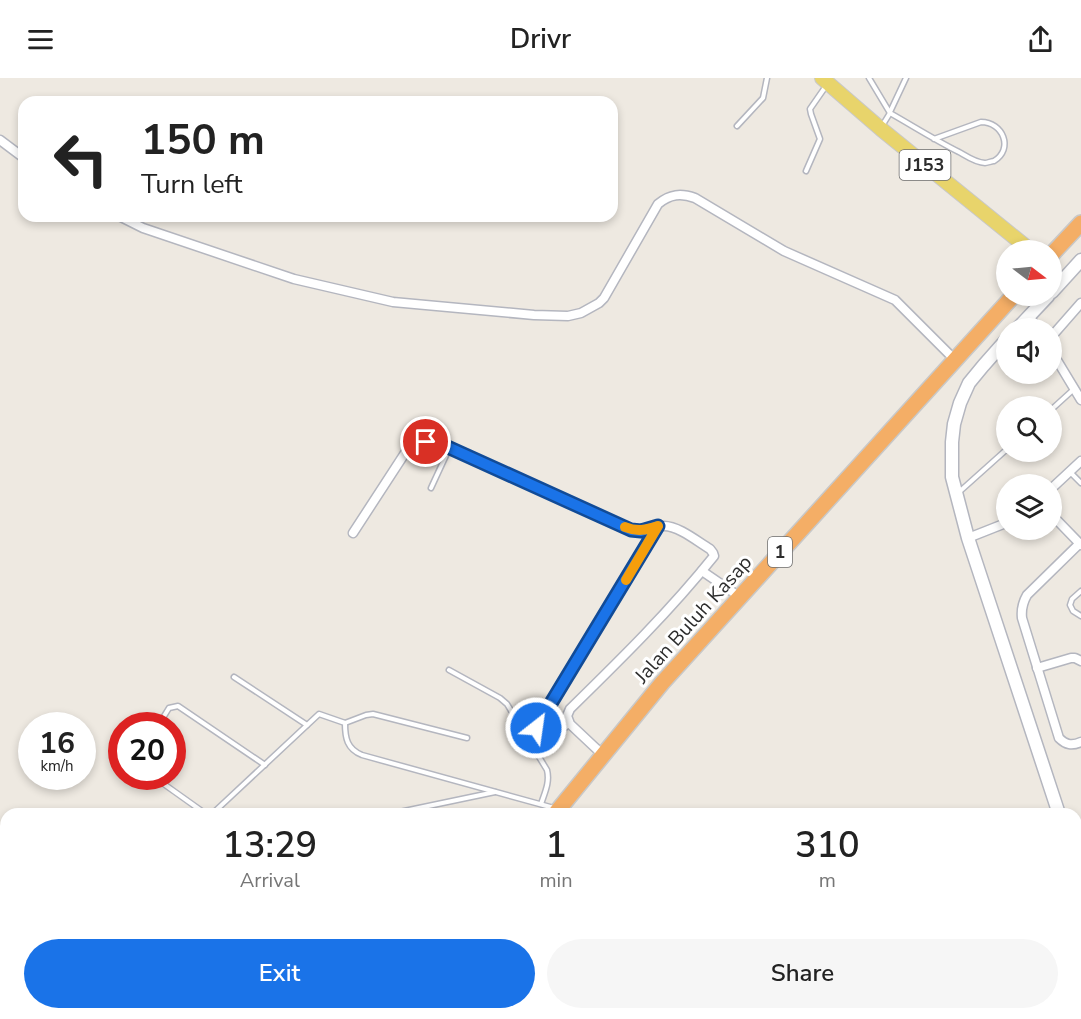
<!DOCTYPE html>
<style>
body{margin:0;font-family:"Nunito Sans",sans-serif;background:#f6f6f6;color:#222;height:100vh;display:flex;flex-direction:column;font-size:22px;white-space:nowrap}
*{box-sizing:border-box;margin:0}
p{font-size:20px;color:#767676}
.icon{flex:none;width:33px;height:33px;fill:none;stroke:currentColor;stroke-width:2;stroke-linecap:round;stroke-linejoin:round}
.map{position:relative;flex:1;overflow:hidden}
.drawer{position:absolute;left:0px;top:730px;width:1082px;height:212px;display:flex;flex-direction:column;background:#fff;border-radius:18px 18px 0 0;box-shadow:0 3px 9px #0003}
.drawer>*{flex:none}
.hud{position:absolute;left:18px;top:18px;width:600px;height:126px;border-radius:18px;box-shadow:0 3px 9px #0003;background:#fff;color:#222;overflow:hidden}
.needle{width:39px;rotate:106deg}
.controls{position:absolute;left:996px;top:162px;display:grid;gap:12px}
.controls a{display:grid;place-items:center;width:66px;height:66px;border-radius:50%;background:#fff;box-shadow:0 3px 9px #0003;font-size:30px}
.speed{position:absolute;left:18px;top:634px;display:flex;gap:12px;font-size:30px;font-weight:700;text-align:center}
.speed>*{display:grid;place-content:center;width:78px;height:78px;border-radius:50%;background:#fff;box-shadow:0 3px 9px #0003;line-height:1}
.speed small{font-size:15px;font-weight:400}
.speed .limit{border:9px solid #d22;background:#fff;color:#111}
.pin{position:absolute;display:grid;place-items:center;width:51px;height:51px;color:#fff;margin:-26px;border:3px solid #fff;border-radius:50%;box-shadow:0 2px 6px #0007}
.me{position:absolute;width:66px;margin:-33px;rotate:30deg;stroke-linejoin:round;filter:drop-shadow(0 0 4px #0008)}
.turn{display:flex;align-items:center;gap:21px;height:126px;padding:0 24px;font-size:27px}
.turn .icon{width:78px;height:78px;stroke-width:2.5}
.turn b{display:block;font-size:42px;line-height:51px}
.eta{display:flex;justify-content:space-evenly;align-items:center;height:102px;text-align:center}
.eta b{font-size:36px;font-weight:600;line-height:42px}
.primary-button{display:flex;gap:12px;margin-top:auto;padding:12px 24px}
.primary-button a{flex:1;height:69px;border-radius:36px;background:#1a73e8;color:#fff;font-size:24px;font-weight:600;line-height:69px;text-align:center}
.primary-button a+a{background:#f6f6f6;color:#222}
header{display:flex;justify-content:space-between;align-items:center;height:78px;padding:0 24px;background:#fff;font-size:27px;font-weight:600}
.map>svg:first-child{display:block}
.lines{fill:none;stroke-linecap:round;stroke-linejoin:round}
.lane-casing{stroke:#b4b6bf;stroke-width:7}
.street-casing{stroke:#b4b6bf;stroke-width:11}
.secondary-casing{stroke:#b4b6bf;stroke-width:15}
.primary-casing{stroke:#c8c8c8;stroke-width:16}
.highway-casing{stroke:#c8c8c8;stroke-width:18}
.lane{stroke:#fff;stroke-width:4}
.street{stroke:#fff;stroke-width:8}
.secondary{stroke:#fff;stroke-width:12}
.primary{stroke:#e8d46b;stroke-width:14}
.highway{stroke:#f4ae66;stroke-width:15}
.route-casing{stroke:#114b97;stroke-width:15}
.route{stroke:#1a73e8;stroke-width:10}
.slow{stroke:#f59e0b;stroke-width:10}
.labels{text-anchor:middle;stroke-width:6;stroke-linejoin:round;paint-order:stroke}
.shield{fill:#fff;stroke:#6c6c6c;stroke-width:1.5}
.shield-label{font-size:18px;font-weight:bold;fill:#2d2d2d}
.street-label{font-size:20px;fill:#2d2d2d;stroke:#fff}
</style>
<header><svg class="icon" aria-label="menu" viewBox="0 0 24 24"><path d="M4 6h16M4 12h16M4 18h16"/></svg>Drivr<svg class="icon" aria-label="share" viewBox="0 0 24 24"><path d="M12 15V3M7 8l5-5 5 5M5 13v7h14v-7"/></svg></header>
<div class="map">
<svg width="1081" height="941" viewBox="0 0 1081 941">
<rect width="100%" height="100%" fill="#eee9e1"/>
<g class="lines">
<!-- lane casing -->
<g class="lane-casing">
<g id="lane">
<path d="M 869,0 L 890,35"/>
<path d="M 890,34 L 906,0"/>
<path d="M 737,48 L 763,20 L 767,0"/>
<path d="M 882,48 L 890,35 C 913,48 935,62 959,74 C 966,78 976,85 985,85 C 987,85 992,83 994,83 C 1014,71 1003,44 981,44 L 934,61"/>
<path d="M 806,93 L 820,61 L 811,36 L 810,31 L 826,8"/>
<path d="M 1052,331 L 1074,311"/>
<path d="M 1070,394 L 1081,405"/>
<path d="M 431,410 L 449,371"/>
<path d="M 958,415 L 1006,372"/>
<path d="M 1081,513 L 1072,521 L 1070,527 L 1073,533 L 1081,538"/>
<path d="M 449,592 L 500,620 L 507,626 L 547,692 C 550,704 545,714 541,726"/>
<path d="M 234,599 L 307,647"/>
<path d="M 345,645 L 366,637 L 373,636 L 467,660"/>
<path d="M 569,647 L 548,663 L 546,663 L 536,650 L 658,449"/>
<path d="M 158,648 L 169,630 L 178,628 L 265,687"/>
<path d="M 154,699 L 206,736"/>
<path d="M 212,736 L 319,636 L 345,645 C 345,660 347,671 362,677 L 554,730"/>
<path d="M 390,736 L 495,714"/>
<path d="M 98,936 L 102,941"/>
<path d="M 252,936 L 254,941"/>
</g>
</g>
<!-- street casing -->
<g class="street-casing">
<g id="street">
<path d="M 0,62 L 24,80"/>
<path d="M 119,138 L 143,150 L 294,201 L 393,224 L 534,237 L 568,238 L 581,235 L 599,225 L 604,220 L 658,126 C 670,116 681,115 695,120 L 784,173 L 895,222 L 955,282"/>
<path d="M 1029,238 L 1037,250"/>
<path d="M 1052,258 L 1081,225"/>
<path d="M 1052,274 L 1081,322"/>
<path d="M 1052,410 L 1081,383"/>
<path d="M 1052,437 L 1081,467"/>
<path d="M 353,455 L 407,372 L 420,365 L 434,364 L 627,450 C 643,456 649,448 664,448 C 679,448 698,464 710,471 L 713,475 L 714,478 C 670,533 620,582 570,631 L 567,638 L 570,646 L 603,677"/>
<path d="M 968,460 L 1006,445"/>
<path d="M 1079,466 L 1027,517 C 1023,524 1021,531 1022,540 L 1059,660 C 1066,667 1072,668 1081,664"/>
<path d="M 702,493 L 740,519"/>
<path d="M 1037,590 L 1071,580 L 1075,580 L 1081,583"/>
<path d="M 423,936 L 425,941"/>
<path d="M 281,941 L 284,936"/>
<path d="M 390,941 L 392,936"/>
</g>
</g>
<!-- secondary casing -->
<g class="secondary-casing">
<g id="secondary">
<path d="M 1052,214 L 1081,182"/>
<path d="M 1018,250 L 1048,218"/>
<path d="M 1006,262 L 983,288 L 969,305 L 960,325 L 954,346 L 952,364 L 952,399 L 968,460 L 1059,736"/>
<path d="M 1076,788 L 1081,805"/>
</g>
</g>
<!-- primary casing -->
<g class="primary-casing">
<path id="primary" d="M 822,0 L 881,51 L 1030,172"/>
</g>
<!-- highway casing -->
<g class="highway-casing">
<g id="highway">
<path d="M 1052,176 L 1081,145"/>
<path d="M 555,736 L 662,605 L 1013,218"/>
<path d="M 434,941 L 436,936"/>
</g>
</g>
<!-- lane -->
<use href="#lane" class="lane"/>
<!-- street -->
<use href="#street" class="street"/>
<!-- secondary -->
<use href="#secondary" class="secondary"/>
<!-- primary -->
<use href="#primary" class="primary"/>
<!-- highway -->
<use href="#highway" class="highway"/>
</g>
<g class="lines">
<!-- route casing -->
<g class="route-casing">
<path id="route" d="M 426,364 L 441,366 L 631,452 L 641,453 L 658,448 L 536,650"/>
</g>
<!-- route -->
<use href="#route" class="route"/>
<!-- slow -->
<path class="slow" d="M 625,449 C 637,454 646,452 658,448 L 626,502"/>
</g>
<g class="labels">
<!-- shield labels -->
<g class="shield">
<rect x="899.5" y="72" width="51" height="30" rx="4.5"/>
<rect x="768" y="459" width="24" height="30" rx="4.5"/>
</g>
<g class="shield-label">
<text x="925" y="93">J153</text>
<text x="780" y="480">1</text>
</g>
<!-- street labels -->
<g class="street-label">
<text transform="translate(693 541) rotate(-48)" y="7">Jalan Buluh Kasap</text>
</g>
</g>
</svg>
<div class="controls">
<a><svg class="needle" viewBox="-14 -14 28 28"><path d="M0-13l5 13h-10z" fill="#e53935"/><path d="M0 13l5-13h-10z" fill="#767676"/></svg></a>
<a><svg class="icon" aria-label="sound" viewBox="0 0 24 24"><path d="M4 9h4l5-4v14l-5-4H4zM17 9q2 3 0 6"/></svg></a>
<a><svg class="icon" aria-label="search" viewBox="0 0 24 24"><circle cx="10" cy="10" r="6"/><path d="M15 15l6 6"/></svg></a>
<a><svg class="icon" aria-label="layers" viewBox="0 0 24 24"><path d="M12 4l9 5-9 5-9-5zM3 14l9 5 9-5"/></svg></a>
</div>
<div class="speed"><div>16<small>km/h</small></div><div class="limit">20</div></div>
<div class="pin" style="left:426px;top:364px;background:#d93025"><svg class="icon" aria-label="arrive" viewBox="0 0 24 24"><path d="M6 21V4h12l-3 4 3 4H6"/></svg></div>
<svg class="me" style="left:536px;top:650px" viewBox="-20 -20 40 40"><circle r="17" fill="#1a73e8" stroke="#fff" stroke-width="3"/><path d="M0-11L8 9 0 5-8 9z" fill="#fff"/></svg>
<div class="hud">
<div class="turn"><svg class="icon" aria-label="left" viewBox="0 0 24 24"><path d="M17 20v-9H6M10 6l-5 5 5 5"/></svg><div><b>150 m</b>Turn left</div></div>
</div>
<section class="drawer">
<div class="eta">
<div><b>13:29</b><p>Arrival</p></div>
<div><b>1</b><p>min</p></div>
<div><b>310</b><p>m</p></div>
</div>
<div class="primary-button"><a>Exit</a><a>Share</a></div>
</section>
</div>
